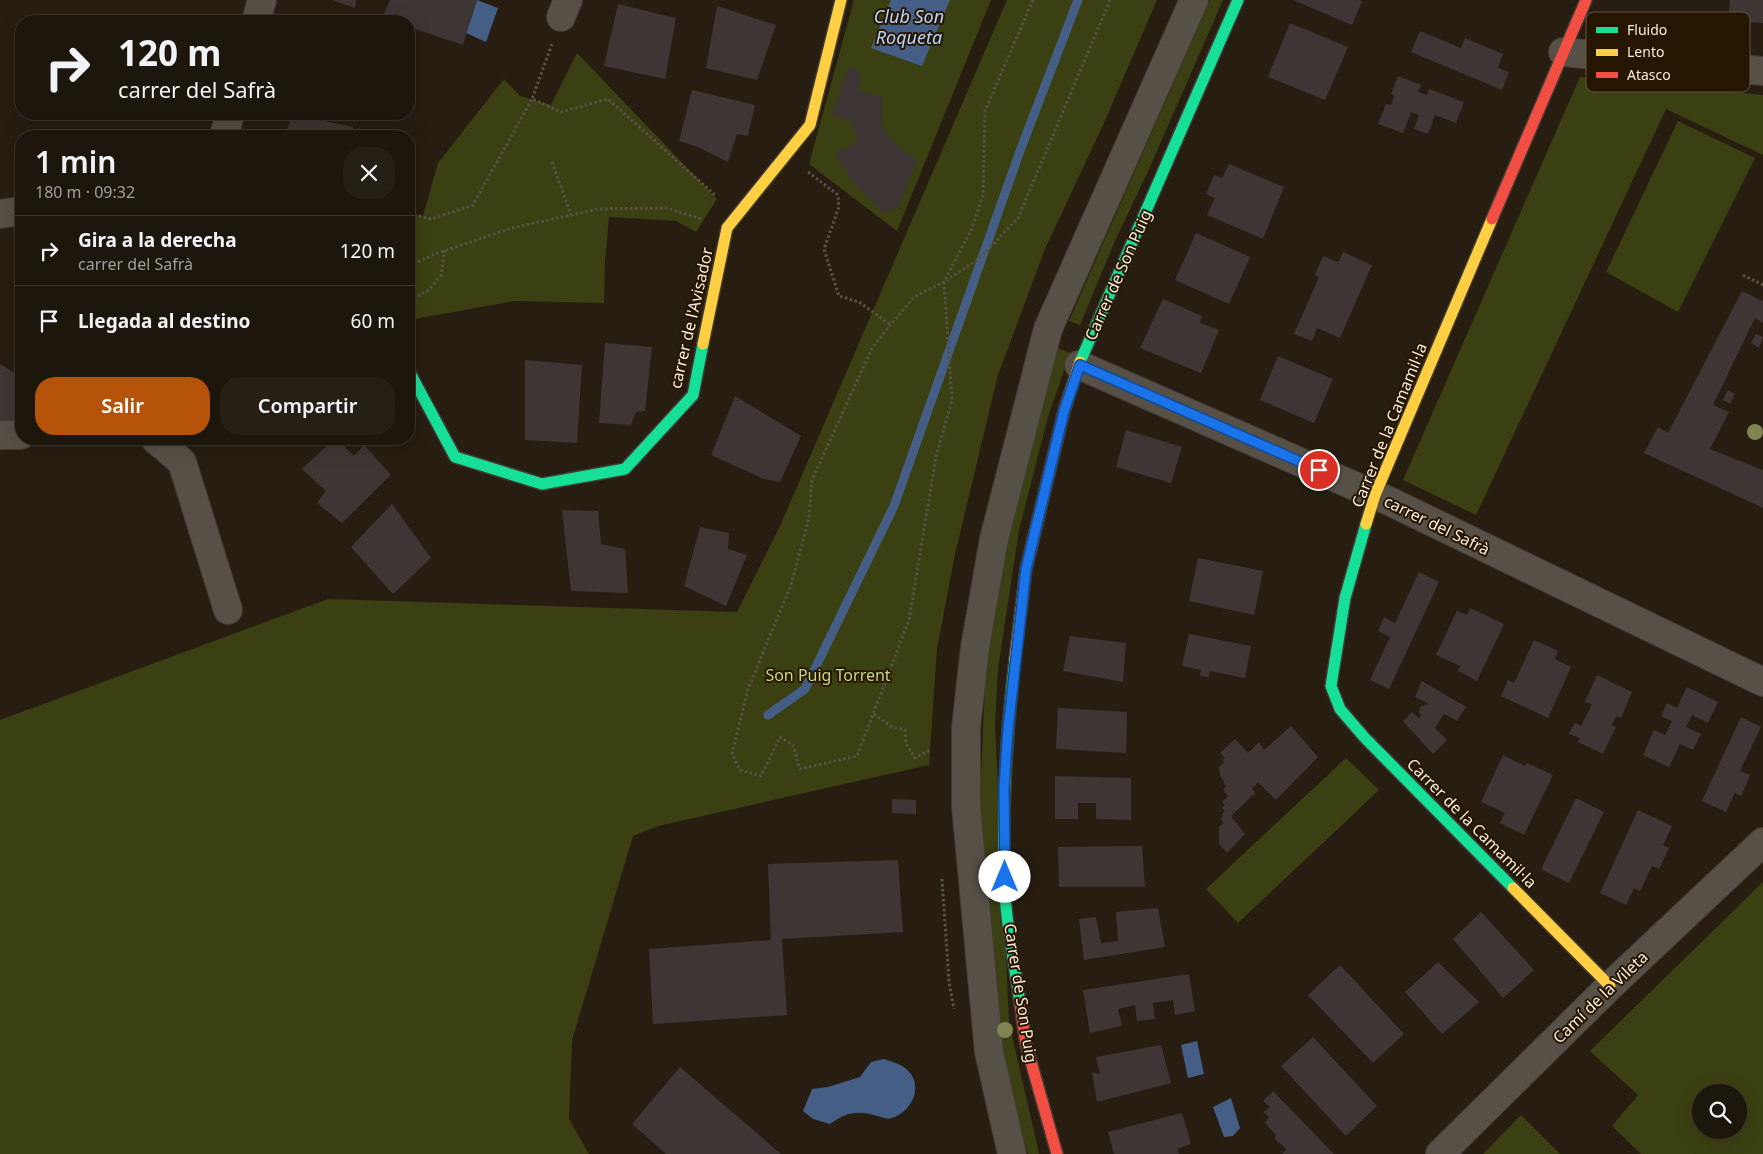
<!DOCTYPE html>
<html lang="es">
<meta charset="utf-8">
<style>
body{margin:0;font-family:"Noto Sans",sans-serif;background:#251f16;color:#f1f3f6;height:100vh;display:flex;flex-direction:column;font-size:19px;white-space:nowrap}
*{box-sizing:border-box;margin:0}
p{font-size:16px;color:#a09f9d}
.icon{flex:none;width:28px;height:28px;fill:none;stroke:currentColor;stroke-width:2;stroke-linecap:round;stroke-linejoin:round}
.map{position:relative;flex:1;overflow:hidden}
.sheet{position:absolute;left:15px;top:130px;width:400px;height:315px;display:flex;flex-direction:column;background:#1d160d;border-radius:20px;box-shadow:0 5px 20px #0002,0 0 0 1px #3b352e}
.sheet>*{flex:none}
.hud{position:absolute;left:15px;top:15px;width:400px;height:105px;border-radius:20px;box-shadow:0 5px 20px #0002,0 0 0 1px #3b352e;background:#1d160d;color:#f1f3f6;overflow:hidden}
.controls{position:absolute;left:1692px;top:1084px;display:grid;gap:10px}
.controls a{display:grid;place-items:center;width:55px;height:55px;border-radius:50%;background:#1d160d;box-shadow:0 5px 20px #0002,0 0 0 1px #3b352e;font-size:25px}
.pin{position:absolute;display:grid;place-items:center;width:42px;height:42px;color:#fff;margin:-21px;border:2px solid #fff;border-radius:50%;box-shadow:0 1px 5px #0007}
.me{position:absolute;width:55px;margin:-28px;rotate:0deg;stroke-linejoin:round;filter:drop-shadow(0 0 4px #0008)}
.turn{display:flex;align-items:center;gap:18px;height:105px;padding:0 20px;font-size:22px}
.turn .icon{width:65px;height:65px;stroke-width:2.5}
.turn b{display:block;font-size:35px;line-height:42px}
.round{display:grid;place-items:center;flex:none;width:52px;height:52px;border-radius:20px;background:#251f16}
.overview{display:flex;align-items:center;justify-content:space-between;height:85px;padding:0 20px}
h1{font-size:30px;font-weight:600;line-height:38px}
.primary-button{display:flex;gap:10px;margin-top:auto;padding:10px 20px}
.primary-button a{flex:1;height:58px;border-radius:20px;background:#b45309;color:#fff;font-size:20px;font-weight:600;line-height:58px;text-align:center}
.primary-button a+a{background:#251f16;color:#f1f3f6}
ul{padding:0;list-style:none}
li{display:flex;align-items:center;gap:15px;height:70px;padding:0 20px;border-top:1px solid #3b352e}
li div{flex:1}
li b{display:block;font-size:19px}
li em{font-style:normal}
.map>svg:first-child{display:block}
.green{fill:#3a4011;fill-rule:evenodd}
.water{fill:#445e85}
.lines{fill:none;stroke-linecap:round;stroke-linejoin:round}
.stream{stroke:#445e85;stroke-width:9}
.building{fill:#3d3635}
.street-casing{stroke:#423a32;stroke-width:30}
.fast-casing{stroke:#423a32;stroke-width:14}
.slow-casing{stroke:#423a32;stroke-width:14}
.jam-casing{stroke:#423a32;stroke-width:14}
.path{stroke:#575148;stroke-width:3;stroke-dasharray:2.5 2.5;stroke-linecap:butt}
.street{stroke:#575047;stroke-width:28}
.fast{stroke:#16e098;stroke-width:11}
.slow{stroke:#ffcf43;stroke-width:11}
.jam{stroke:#f24e42;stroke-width:11}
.tree{fill:#808450}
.route-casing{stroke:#114b97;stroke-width:12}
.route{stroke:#1a73e8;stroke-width:9}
.labels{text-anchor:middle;stroke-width:4;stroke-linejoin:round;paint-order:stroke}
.street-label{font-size:16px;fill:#f6ebdd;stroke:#261601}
.park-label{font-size:16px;fill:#c8d883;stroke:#261601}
.water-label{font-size:18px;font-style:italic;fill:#b7d3fd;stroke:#261601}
.key{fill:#261601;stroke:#645643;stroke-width:1}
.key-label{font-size:14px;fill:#f6ebdd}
</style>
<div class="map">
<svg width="1763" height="1154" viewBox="0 0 1763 1154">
<rect width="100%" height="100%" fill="#271e11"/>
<!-- green -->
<g class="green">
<path d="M 854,0 L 991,0 L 897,231 L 809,164 Z"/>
<path d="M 1007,0 L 1157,0 L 1103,125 L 1045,249 L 998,375 L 955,554 L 937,649 L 929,765 L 658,826 L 633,836 L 572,1040 L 569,1119 L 589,1154 L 0,1154 L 0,720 L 328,599 L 737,612 L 780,526 Z"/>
<path d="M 1210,0 L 1223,0 L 1150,167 L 1114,243 L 1080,325 L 1069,321 Z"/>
<path d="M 577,53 L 717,199 L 696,232 L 676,221 L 609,217 L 605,262 L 604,303 L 514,301 L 409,320 L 409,213 L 423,216 L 438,163 L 504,79 L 520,96 L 551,105 Z"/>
<path d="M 1580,77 L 1763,95 L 1763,155 L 1666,109 L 1476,515 L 1403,480 Z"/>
<path d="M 1678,121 L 1755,158 L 1678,312 L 1606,272 Z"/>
<path d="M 1058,348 L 1070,353 L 1048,417 L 1019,530 L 998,669 L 995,725 L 1009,1022 L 1039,1154 L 1028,1154 L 1007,1073 L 990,968 L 979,833 L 982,752 L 986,666 L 1006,545 L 1023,467 Z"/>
<path d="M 1346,758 L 1379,790 L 1238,923 L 1206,889 Z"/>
<path d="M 1763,882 L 1763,1154 L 1641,1154 L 1612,1126 L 1638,1095 L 1590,1051 ZM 1701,1092 L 1739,1092 L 1739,1130 L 1701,1130 Z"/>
<path d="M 1521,1115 L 1560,1154 L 1483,1154 Z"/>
</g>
<!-- water -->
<g class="water">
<path d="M 477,0 L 498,8 L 486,42 L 466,33 Z"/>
<path d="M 891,0 L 950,0 L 922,66 L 871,48 Z"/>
<path d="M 1197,1041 L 1204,1074 L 1188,1078 L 1181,1045 Z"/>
<path d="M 884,1059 C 893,1062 905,1065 911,1074 C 922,1091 910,1112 892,1118 C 888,1120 882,1117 877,1116 C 857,1110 847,1112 830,1124 L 813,1119 L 803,1111 L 812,1089 L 828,1087 L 860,1077 L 871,1062 Z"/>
<path d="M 1231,1098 L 1240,1128 L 1233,1136 L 1224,1137 L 1213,1107 Z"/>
</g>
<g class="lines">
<!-- stream -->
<path class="stream" d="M 768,715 L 805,689 L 894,506 L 1020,151 L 1078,0"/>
</g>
<!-- building -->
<g class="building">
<path d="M 332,0 L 356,0 L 355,8 Z"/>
<path d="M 390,0 L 477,0 L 463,45 L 409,27 L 409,21 L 390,21 L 382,19 Z"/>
<path d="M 1293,0 L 1359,0 L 1362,1 L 1352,25 Z"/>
<path d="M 1730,0 L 1763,0 L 1763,23 L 1728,21 Z"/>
<path d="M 618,4 L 676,18 L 665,79 L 604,66 Z"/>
<path d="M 717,6 L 776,25 L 757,80 L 706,68 Z"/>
<path d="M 1290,23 L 1348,47 L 1325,100 L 1268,77 Z"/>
<path d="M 1420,31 L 1461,48 L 1465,38 L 1503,54 L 1498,68 L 1509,72 L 1502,90 L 1411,52 Z"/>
<path d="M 848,67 L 860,70 L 859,91 L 882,97 L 882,126 L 896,145 L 917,160 L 898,207 L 883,213 L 856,185 L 835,155 L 858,140 L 851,121 L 832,115 Z"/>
<path d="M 1398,76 L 1421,85 L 1418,92 L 1427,95 L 1429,89 L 1464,102 L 1456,123 L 1435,115 L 1428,134 L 1414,129 L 1419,115 L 1411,112 L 1403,133 L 1378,124 L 1386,104 L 1391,105 L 1394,96 L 1391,94 Z"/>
<path d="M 692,90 L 755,105 L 748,136 L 737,134 L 728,162 L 698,147 L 679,141 Z"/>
<path d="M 292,114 L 353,127 L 352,136 L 285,136 Z"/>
<path d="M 1229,164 L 1284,187 L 1263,239 L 1207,215 L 1215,198 L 1206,194 L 1214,175 L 1222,178 Z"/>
<path d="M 1196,233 L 1250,257 L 1229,304 L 1175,280 Z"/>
<path d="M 1343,252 L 1372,265 L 1340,338 L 1317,328 L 1312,341 L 1294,334 L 1319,277 L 1315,275 L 1323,256 L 1338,262 Z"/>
<path d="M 1742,291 L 1763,301 L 1763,323 L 1755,318 L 1713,405 L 1729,412 L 1710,449 L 1763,470 L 1763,508 L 1644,453 L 1658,427 L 1668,433 Z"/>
<path d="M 1163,299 L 1202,316 L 1200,323 L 1219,330 L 1201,373 L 1140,348 Z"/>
<path d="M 1756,334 L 1763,337 L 1759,348 L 1751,343 Z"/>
<path d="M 605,343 L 652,347 L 645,411 L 636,412 L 631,425 L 599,423 Z"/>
<path d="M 1278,356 L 1333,379 L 1314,423 L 1260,400 Z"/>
<path d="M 525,360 L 582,365 L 577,443 L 525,440 Z"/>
<path d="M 0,364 L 21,377 L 21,424 L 0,424 Z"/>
<path d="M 1728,390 L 1735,394 L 1730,404 L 1723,400 Z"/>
<path d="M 735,396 L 801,436 L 780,482 L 764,479 L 711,455 Z"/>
<path d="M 1126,430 L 1182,447 L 1171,483 L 1116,467 Z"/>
<path d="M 334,439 L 337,439 L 354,456 L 364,445 L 391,475 L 342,523 L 317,503 L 326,491 L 302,469 Z"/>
<path d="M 392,504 L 431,558 L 393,594 L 351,547 Z"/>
<path d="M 562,510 L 598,511 L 601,544 L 625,549 L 628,593 L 571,591 Z"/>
<path d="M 700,527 L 729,533 L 728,549 L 747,555 L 726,606 L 684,586 Z"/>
<path d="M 1198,558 L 1263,571 L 1254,615 L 1189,601 Z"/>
<path d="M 1419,572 L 1439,582 L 1389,689 L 1370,680 L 1390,637 L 1378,631 L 1384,617 L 1395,623 Z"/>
<path d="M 1470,608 L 1504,624 L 1477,681 L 1458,671 L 1460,666 L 1436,655 L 1457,611 L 1467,615 Z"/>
<path d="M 1189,634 L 1251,646 L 1245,678 L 1210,671 L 1209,677 L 1200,676 L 1201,670 L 1182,666 Z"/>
<path d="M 1070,636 L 1126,643 L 1123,682 L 1063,671 Z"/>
<path d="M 1534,640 L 1558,651 L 1555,659 L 1571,667 L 1548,718 L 1501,696 L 1508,680 L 1514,683 Z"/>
<path d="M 1597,675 L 1632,692 L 1621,718 L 1616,716 L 1612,725 L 1616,727 L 1603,754 L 1578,742 L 1580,738 L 1569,734 L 1575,723 L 1581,726 L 1592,704 L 1585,702 Z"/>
<path d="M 1422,681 L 1466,707 L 1457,721 L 1444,714 L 1435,728 L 1447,740 L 1433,754 L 1403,721 L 1412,712 L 1419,718 L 1421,716 L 1419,712 L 1420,707 L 1429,704 L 1415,697 Z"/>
<path d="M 1687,687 L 1718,702 L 1708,723 L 1692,715 L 1686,727 L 1701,734 L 1693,750 L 1680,744 L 1669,767 L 1643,755 L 1654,730 L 1665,735 L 1672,721 L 1661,716 L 1667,703 L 1677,708 Z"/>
<path d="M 1058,708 L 1127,712 L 1126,753 L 1056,749 Z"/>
<path d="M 1741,717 L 1761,727 L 1740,771 L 1750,775 L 1741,796 L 1735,793 L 1726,812 L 1702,801 Z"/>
<path d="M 1291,726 L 1318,757 L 1276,800 L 1258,782 L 1252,789 L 1255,793 L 1231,816 L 1245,834 L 1227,853 L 1219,844 L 1219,827 L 1224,823 L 1220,819 L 1223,816 L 1222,815 L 1225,811 L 1222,808 L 1225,805 L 1222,802 L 1228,796 L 1223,790 L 1226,786 L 1220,775 L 1219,767 L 1224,763 L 1223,760 L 1225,758 L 1220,753 L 1235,739 L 1248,753 L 1259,742 L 1264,750 Z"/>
<path d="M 1503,755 L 1525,766 L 1527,763 L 1553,775 L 1524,835 L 1500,823 L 1505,813 L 1481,802 Z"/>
<path d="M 1055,776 L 1131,778 L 1131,820 L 1096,819 L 1096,803 L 1078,803 L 1078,819 L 1055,819 Z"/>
<path d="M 1576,798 L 1604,812 L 1569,883 L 1541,869 Z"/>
<path d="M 892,799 L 916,800 L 916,814 L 892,813 Z"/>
<path d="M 1638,810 L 1672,826 L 1663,845 L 1669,848 L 1659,869 L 1652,866 L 1640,891 L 1634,888 L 1626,905 L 1600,893 Z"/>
<path d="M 1142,846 L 1145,887 L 1059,887 L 1058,847 Z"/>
<path d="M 898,860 L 903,932 L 782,939 L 787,1015 L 653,1024 L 649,949 L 771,940 L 768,864 Z"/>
<path d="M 1158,908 L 1165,947 L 1084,960 L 1079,919 L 1096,917 L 1101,943 L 1118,941 L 1116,912 Z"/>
<path d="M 1481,912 L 1534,970 L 1503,998 L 1453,939 Z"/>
<path d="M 1438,962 L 1479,1002 L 1442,1034 L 1405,992 Z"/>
<path d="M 1340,965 L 1404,1034 L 1373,1063 L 1308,995 Z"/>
<path d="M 1189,974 L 1195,1011 L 1175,1015 L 1173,1000 L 1153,1003 L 1155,1019 L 1137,1021 L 1135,1005 L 1118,1009 L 1122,1026 L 1090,1033 L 1083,990 Z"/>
<path d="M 1313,1037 L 1377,1106 L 1346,1136 L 1281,1066 Z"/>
<path d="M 1161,1045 L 1171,1083 L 1097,1102 L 1092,1072 L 1100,1074 L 1096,1057 Z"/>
<path d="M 680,1067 L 781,1154 L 666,1154 L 632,1124 Z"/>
<path d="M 1273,1091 L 1334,1154 L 1282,1154 L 1286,1149 L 1275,1139 L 1276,1135 L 1265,1123 L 1269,1117 L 1263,1112 L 1270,1107 L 1263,1101 Z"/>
<path d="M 1182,1113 L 1191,1144 L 1177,1149 L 1179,1154 L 1114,1154 L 1108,1132 Z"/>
</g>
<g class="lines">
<!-- street casing -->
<g class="street-casing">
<g id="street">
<path d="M 561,17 L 568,0"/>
<path d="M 256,21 L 262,0"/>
<path d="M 1563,52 L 1763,71"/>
<path d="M 224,136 L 230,114"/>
<path d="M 0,214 L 21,211"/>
<path d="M 1079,365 L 1391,502 L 1763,682"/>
<path d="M 0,435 L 21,435"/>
<path d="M 155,439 L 182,462 L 228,610"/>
<path d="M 1012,1154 L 989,1052 L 966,806 L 966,728 L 975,647 L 994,539 L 1048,329 L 1194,0"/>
<path d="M 1440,1154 L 1610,986 L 1763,842"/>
</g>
</g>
<!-- fast casing -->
<g class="fast-casing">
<g id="fast">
<path d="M 1080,362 L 1238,0"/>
<path d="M 409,371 L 455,457 L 542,484 L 625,469 L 693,395 L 703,344"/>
<path d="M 1366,524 L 1345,598 L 1331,686 L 1340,709 L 1364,737 L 1513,888"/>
<path d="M 1015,659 C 1006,737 1001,815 1005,894 C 1007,930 1015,967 1020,1003"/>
</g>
</g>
<!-- slow casing -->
<g class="slow-casing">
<g id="slow">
<path d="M 703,344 L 727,228 L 810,125 L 841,0"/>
<path d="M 1366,524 L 1375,495 L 1492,219"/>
<path d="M 1015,659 L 1026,569 L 1064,411 L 1080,362"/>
<path d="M 1513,888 L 1610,986"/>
</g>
</g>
<!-- jam casing -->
<g class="jam-casing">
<g id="jam">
<path d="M 1492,219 L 1586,0"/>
<path d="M 1020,1003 L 1026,1044 L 1057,1154"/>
</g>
</g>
<!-- path -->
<g class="path">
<path d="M 1033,0 L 985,111 L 983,195 L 972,228 L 944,282 L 914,297 L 873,346 L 812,480 L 809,518 L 791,585 L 748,689 L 732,754 L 740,770 L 761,776 L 780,737 L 793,745 L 800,769 L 857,756 L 909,620 L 936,457 L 952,400 L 944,282 L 980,258 L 1018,218 L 1110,0"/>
<path d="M 552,44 L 532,99 L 561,112 L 608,99 L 716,196"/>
<path d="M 552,162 L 571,215"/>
<path d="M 808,172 L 838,195 L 839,207 L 824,249 L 839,296 L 859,302 L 891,325"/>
<path d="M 409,214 L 431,219 L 473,205 L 532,99"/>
<path d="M 409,266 L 435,254 L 512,228 L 598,209 L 667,208 L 701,219"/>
<path d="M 1743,275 L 1763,285"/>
<path d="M 409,301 L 429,290 L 441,275 L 445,250"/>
<path d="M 874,714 L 892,727 L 905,730 L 906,744 L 915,758 L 930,750"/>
<path d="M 942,879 L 949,982 L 954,1009"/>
</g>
<!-- street -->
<use href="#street" class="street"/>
<!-- fast -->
<use href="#fast" class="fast"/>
<!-- slow -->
<use href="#slow" class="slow"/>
<!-- jam -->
<use href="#jam" class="jam"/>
</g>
<!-- trees -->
<g class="tree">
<circle cx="1755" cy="432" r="8"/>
<circle cx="1005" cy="1030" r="8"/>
</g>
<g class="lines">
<!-- route casing -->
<g class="route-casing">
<path id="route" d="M 1005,877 L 1004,787 L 1008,729 L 1026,569 L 1064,411 L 1080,365 L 1319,470"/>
</g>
<!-- route -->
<use href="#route" class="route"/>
</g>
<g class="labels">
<!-- street labels -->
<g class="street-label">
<text transform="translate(1118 275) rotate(-66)" y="6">Carrer de Son Puig</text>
<text transform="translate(691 318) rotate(-77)" y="6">carrer de l'Avisador</text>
<text transform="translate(1389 425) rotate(-68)" y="6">Carrer de la Camamil·la</text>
<text transform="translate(1437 525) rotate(26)" y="6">carrer del Safrà</text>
<text transform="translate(1472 823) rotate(45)" y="6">Carrer de la Camamil·la</text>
<text transform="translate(1021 993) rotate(81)" y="6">Carrer de Son Puig</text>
<text transform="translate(1600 997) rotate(-44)" y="6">Camí de la Vileta</text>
</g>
<!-- park labels -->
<g class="park-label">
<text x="828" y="681">Son Puig Torrent</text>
</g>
<!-- water labels -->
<g class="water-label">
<text x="909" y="23">Club Son<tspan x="909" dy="21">Roqueta</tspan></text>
</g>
</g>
<!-- legend -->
<rect x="1586" y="12" width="164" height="80" rx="8" class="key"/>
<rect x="1596" y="27" width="22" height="6" fill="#16e098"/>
<rect x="1596" y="49" width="22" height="7" fill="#ffcf43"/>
<rect x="1596" y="72" width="22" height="6" fill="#f24e42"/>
<g class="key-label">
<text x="1627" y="35">Fluido</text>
<text x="1627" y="57">Lento</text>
<text x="1627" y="80">Atasco</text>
</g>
</svg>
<div class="controls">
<a><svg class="icon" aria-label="search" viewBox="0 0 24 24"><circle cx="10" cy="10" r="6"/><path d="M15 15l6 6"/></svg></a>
</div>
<div class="pin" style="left:1319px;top:470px;background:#d93025"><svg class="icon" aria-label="arrive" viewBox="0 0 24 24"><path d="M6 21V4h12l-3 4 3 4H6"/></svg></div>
<svg class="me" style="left:1005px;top:877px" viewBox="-20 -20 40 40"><circle r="19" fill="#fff"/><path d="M0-13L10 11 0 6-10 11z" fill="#1a73e8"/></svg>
<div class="hud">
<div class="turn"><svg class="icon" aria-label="right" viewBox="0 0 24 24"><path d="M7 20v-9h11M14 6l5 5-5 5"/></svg><div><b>120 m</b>carrer del Safrà</div></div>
</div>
<section class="sheet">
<div class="overview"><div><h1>1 min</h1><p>180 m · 09:32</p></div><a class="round"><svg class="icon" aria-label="close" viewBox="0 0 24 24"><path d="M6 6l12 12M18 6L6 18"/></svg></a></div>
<ul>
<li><svg class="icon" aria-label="right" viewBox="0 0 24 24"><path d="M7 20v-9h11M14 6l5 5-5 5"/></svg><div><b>Gira a la derecha</b><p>carrer del Safrà</p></div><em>120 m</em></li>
<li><svg class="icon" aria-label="arrive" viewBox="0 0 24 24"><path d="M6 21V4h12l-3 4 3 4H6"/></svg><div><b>Llegada al destino</b></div><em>60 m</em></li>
</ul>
<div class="primary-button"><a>Salir</a><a>Compartir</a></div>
</section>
</div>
